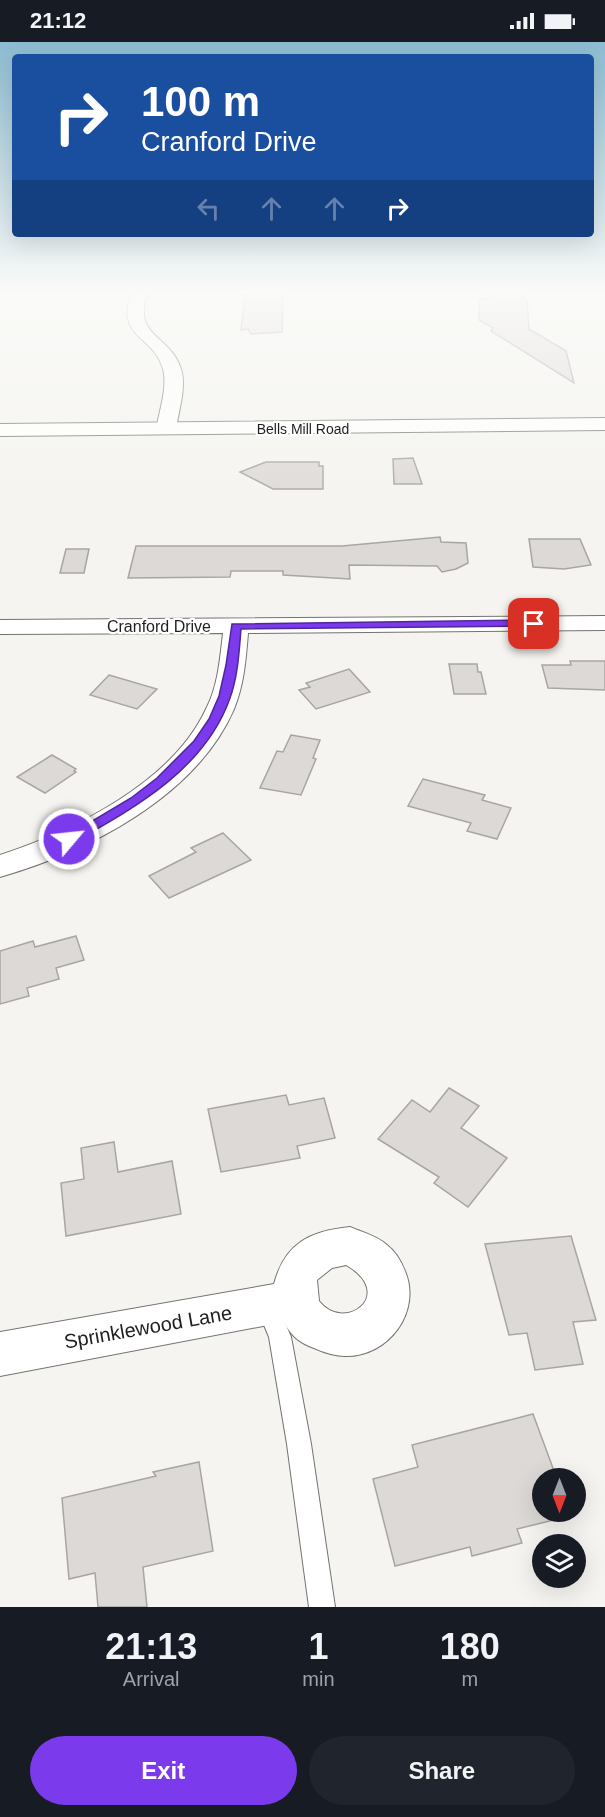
<!DOCTYPE html>
<style>
body{margin:0;font-family:Arial,sans-serif;background:#20242c;color:#f1f3f6;height:100vh;display:flex;flex-direction:column;font-size:22px;white-space:nowrap}
*{box-sizing:border-box;margin:0}
p{font-size:20px;color:#9ea1a6}
.icon{flex:none;width:33px;height:33px;fill:none;stroke:currentColor;stroke-width:2;stroke-linecap:round;stroke-linejoin:round}
.map{position:relative;height:1565px;overflow:hidden}
.drawer{display:flex;flex-direction:column;background:#171b24;flex:1}
.drawer>*{flex:none}
.top-card{position:absolute;left:12px;top:12px;width:582px;height:183px;border-radius:6px;box-shadow:0 6px 24px #0002;background:#1a4fa0;color:#fff;overflow:hidden}
.needle{width:39px;rotate:180deg}
.controls{position:absolute;left:532px;top:1426px;display:grid;gap:12px}
.controls a{display:grid;place-items:center;width:54px;height:54px;border-radius:50%;background:#171b24;box-shadow:0 6px 24px #0002;font-size:30px}
.pin{position:absolute;display:grid;place-items:center;width:51px;height:51px;color:#fff;margin:-26px;border-radius:12px;box-shadow:0 3px 9px #0006}
.me{position:absolute;width:66px;margin:-33px;rotate:62deg;stroke-linejoin:round;filter:drop-shadow(0 0 4px #0008)}
.turn{display:flex;align-items:center;gap:21px;height:126px;padding:0 30px;font-size:27px}
.turn .icon{width:78px;height:78px;stroke-width:2.5}
.turn b{display:block;font-size:42px;line-height:51px}
.lanes{display:flex;align-items:center;height:57px;padding:0 30px;background:#0003;justify-content:center;gap:30px;direction:ltr}
.lanes .off{opacity:.35}
.eta{display:flex;justify-content:space-evenly;align-items:center;height:102px;text-align:center}
.eta b{font-size:36px;font-weight:800;line-height:42px}
.action{display:flex;gap:12px;margin-top:auto;padding:12px 30px}
.action a{flex:1;height:69px;border-radius:36px;background:#7c3aed;color:#fff;font-size:24px;font-weight:800;line-height:69px;text-align:center}
.action a+a{background:#20242c;color:#f1f3f6}
.status{display:flex;justify-content:space-between;align-items:center;height:42px;padding:0 30px;background:#171b24;direction:ltr}
.status svg{height:16px;fill:currentColor}
.map>svg:first-child{display:block}
.building{fill:#ddd9d7;stroke:#a9a5a3;stroke-width:1.5}
.lines{fill:none;stroke-linecap:round;stroke-linejoin:round}
.service-casing{stroke:#74736f;stroke-width:2}
.minor-casing{stroke:#74736f;stroke-width:2}
.tertiary-casing{stroke:#74736f;stroke-width:2}
.service{fill:#fff;fill-rule:evenodd}
.minor{fill:#fff;fill-rule:evenodd}
.tertiary{fill:#fff;fill-rule:evenodd}
.route{fill:#7c3aed;stroke:#51269a;stroke-width:1.5}
.labels{text-anchor:middle;stroke-width:4.5;stroke-linejoin:round;paint-order:stroke}
.far-street-label{font-size:14px;fill:#1f1f1d;stroke:#fff}
.street-label{font-size:16px;fill:#1f1f1d;stroke:#fff}
.near-street-label{font-size:20px;fill:#1f1f1d;stroke:#fff}
</style>
<div class="status"><b>21:12</b><svg viewBox="0 0 49 12"><path d="M0 12V9h3v3zM5 12V6h3v6zM10 12V3h3v9zM15 12V0h3v12zM26 1h20v11H26zM47 4h2v5h-2z"/></svg></div>
<div class="map">
<svg width="605" height="1565" viewBox="0 0 605 1565">
<rect width="100%" height="100%" fill="#f5f4f0"/>
<!-- building -->
<g class="building">
<path d="M 248,250 L 283,250 L 282,290 L 251,292 L 248,287 L 241,288 L 245,253 L 248,253 Z"/>
<path d="M 488,250 L 523,250 L 524,258 L 527,258 L 529,287 L 566,309 L 574,341 L 491,289 L 493,286 L 479,278 L 479,257 L 488,257 Z"/>
<path d="M 413,416 L 422,442 L 394,442 L 393,417 Z"/>
<path d="M 266,420 L 319,420 L 319,424 L 323,424 L 323,447 L 273,447 L 240,430 Z"/>
<path d="M 440,495 L 441,500 L 466,501 L 468,521 L 456,527 L 442,530 L 437,524 L 349,523 L 350,537 L 283,533 L 283,529 L 231,529 L 230,535 L 128,536 L 136,504 L 342,504 Z"/>
<path d="M 529,497 L 580,497 L 591,523 L 564,527 L 533,525 Z"/>
<path d="M 66,507 L 89,507 L 84,531 L 60,531 Z"/>
<path d="M 570,619 L 605,619 L 605,648 L 548,646 L 542,623 L 571,623 Z"/>
<path d="M 449,622 L 477,622 L 478,630 L 481,630 L 486,652 L 454,652 Z"/>
<path d="M 349,627 L 370,650 L 316,667 L 299,648 L 310,645 L 306,641 Z"/>
<path d="M 109,633 L 157,647 L 137,667 L 90,653 Z"/>
<path d="M 291,693 L 320,698 L 313,716 L 316,717 L 301,753 L 260,746 L 277,709 L 283,710 Z"/>
<path d="M 52,713 L 76,727 L 74,729 L 76,730 L 45,751 L 17,735 Z"/>
<path d="M 423,737 L 485,753 L 482,758 L 511,766 L 497,797 L 467,789 L 471,781 L 408,764 Z"/>
<path d="M 223,791 L 251,818 L 169,856 L 149,834 L 196,810 L 191,806 Z"/>
<path d="M 76,894 L 84,918 L 56,926 L 59,937 L 27,946 L 29,954 L 0,962 L 0,909 L 33,899 L 35,905 Z"/>
<path d="M 449,1046 L 479,1064 L 461,1086 L 507,1116 L 468,1165 L 434,1141 L 439,1135 L 378,1097 L 412,1058 L 430,1070 Z"/>
<path d="M 286,1053 L 289,1063 L 324,1056 L 335,1096 L 297,1104 L 300,1116 L 221,1130 L 208,1067 Z"/>
<path d="M 114,1100 L 118,1130 L 172,1119 L 181,1172 L 66,1194 L 61,1141 L 84,1137 L 81,1106 Z"/>
<path d="M 571,1194 L 596,1278 L 573,1280 L 583,1322 L 535,1328 L 527,1291 L 509,1293 L 485,1202 Z"/>
<path d="M 533,1372 L 557,1437 L 543,1437 L 543,1470 L 569,1470 L 570,1474 L 517,1487 L 522,1501 L 472,1514 L 470,1505 L 395,1524 L 373,1437 L 418,1425 L 412,1403 Z"/>
<path d="M 199,1420 L 213,1509 L 143,1525 L 147,1565 L 98,1565 L 95,1531 L 69,1537 L 62,1456 L 156,1434 L 153,1430 Z"/>
</g>
<g class="lines">
<!-- service casing -->
<g class="service-casing">
<path id="service" d="M 267,1254 L 275,1257 L 291,1295 L 311,1402 L 335,1565 L 309,1565 L 287,1402 L 269,1295 L 256,1264 L 259,1257 Z"/>
</g>
<!-- minor casing -->
<g class="minor-casing">
<g id="minor">
<path d="M 132,250 L 148,250 C 131,295 170,292 181,327 C 187,345 178,370 176,388 L 173,392 L 159,392 L 156,388 C 159,370 168,345 163,327 C 154,293 114,296 132,250 Z"/>
<path d="M 605,574 L 605,588 L 248,591 C 246,616 244,643 234,667 C 196,755 87,810 0,835 L 0,813 C 73,789 172,741 206,667 C 218,644 220,617 223,591 L 0,592 L 0,578 Z"/>
<path d="M 350,1185 C 362,1190 377,1194 387,1203 C 395,1209 401,1219 405,1229 C 422,1269 389,1315 345,1314 C 335,1314 323,1310 314,1306 C 300,1301 291,1294 284,1280 L 0,1334 L 0,1290 L 274,1242 C 285,1201 310,1189 350,1185 ZM 346,1223 C 397,1252 345,1292 319,1259 L 317,1238 L 332,1226 Z"/>
</g>
</g>
<!-- tertiary casing -->
<g class="tertiary-casing">
<path id="tertiary" d="M 605,376 L 605,388 L 0,394 L 0,382 Z"/>
</g>
<!-- service -->
<use href="#service" class="service"/>
<!-- minor -->
<use href="#minor" class="minor"/>
<!-- tertiary -->
<use href="#tertiary" class="tertiary"/>
</g>
<!-- sky -->
<linearGradient id="sky" x2="0" y2="1"><stop stop-color="#8cbcd1"/><stop offset="0.53" stop-color="#fafaf8"/><stop offset="1" stop-color="#fafaf8" stop-opacity="0"/></linearGradient>
<rect width="605" height="470" fill="url(#sky)"/>
<!-- route -->
<path class="route" d="M 534,578 L 540,582 L 538,584 L 241,587 C 239,610 238,634 230,656 C 205,727 136,765 74,800 L 69,802 L 62,797 L 131,756 L 157,736 L 194,699 L 209,677 L 219,654 L 226,623 L 232,582 Z"/>
<g class="labels">
<!-- far-street labels -->
<g class="far-street-label">
<text x="303" y="392">Bells Mill Road</text>
</g>
<!-- street labels -->
<g class="street-label">
<text x="159" y="590">Cranford Drive</text>
</g>
<!-- near-street labels -->
<g class="near-street-label">
<text transform="translate(148 1285) rotate(-10)" y="7">Sprinklewood Lane</text>
</g>
</g>
</svg>
<div class="controls">
<a><svg class="needle" viewBox="-14 -14 28 28"><path d="M0-13l5 13h-10z" fill="#e53935"/><path d="M0 13l5-13h-10z" fill="#9ea1a6"/></svg></a>
<a><svg class="icon" aria-label="layers" viewBox="0 0 24 24"><path d="M12 4l9 5-9 5-9-5zM3 14l9 5 9-5"/></svg></a>
</div>
<div class="pin" style="left:534px;top:582px;background:#d93025"><svg class="icon" aria-label="arrive" viewBox="0 0 24 24"><path d="M6 21V4h12l-3 4 3 4H6"/></svg></div>
<svg class="me" style="left:69px;top:797px" viewBox="-20 -20 40 40"><circle r="17" fill="#7c3aed" stroke="#fff" stroke-width="3"/><path d="M0-11L8 9 0 5-8 9z" fill="#fff"/></svg>
<div class="top-card">
<div class="turn"><svg class="icon" aria-label="right" viewBox="0 0 24 24"><path d="M7 20v-9h11M14 6l5 5-5 5"/></svg><div><b>100 m</b>Cranford Drive</div></div>
<div class="lanes"><svg class="icon off" aria-label="left" viewBox="0 0 24 24"><path d="M17 20v-9H6M10 6l-5 5 5 5"/></svg><svg class="icon off" aria-label="ahead" viewBox="0 0 24 24"><path d="M12 20V5M6 11l6-6 6 6"/></svg><svg class="icon off" aria-label="ahead" viewBox="0 0 24 24"><path d="M12 20V5M6 11l6-6 6 6"/></svg><svg class="icon" aria-label="right" viewBox="0 0 24 24"><path d="M7 20v-9h11M14 6l5 5-5 5"/></svg></div>
</div>
</div>
<section class="drawer">
<div class="eta">
<div><b>21:13</b><p>Arrival</p></div>
<div><b>1</b><p>min</p></div>
<div><b>180</b><p>m</p></div>
</div>
<div class="action"><a>Exit</a><a>Share</a></div>
</section>
